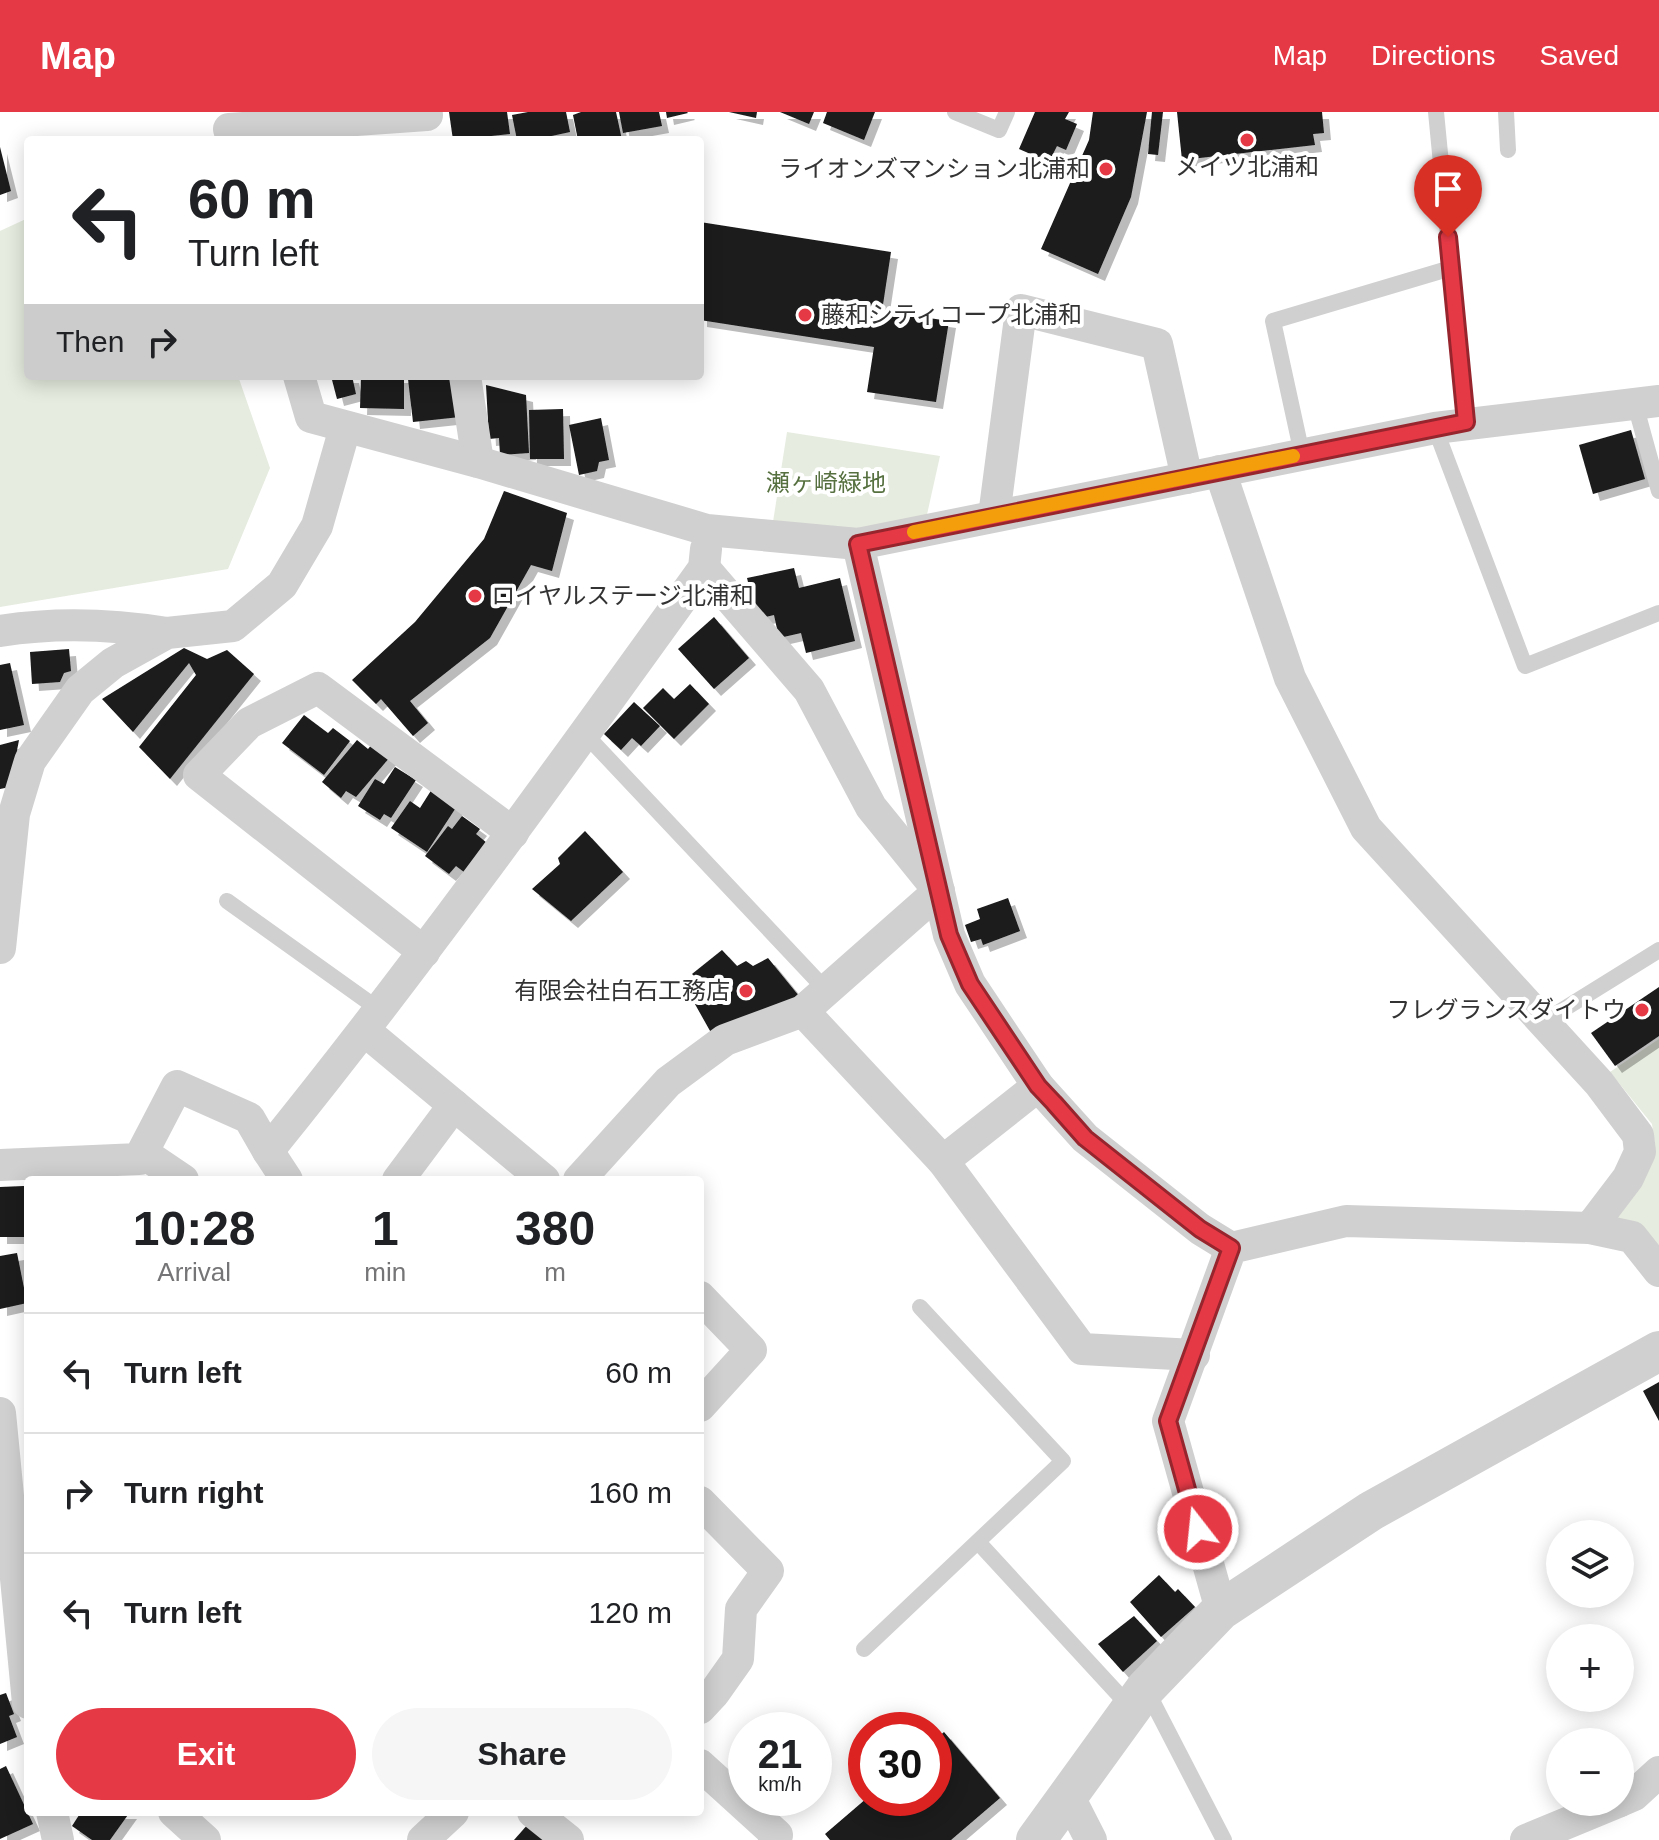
<!DOCTYPE html>
<meta charset="utf-8">
<style>
body{margin:0;font-family:Helvetica,"Noto Sans JP",sans-serif;background:#f6f6f6;color:#202124;height:100vh;display:flex;flex-direction:column;font-size:30px;white-space:nowrap}
*{box-sizing:border-box;margin:0}
p{font-size:26px;color:#757577}
.icon{flex:none;width:44px;height:44px;fill:none;stroke:currentColor;stroke-width:2;stroke-linecap:round;stroke-linejoin:round}
.map{position:relative;flex:1;overflow:hidden}
.side{position:absolute;left:24px;top:1064px;width:680px;height:640px;display:flex;flex-direction:column;background:#fff;border-radius:8px;box-shadow:0 4px 20px #0003}
.side>*{flex:none}
.top-card{position:absolute;left:24px;top:24px;width:680px;height:244px;border-radius:8px;box-shadow:0 4px 20px #0003;background:#fff;color:#202124;overflow:hidden}
.tools{position:absolute;left:1546px;top:1408px;display:grid;gap:16px}
.tools a{display:grid;place-items:center;width:88px;height:88px;border-radius:50%;background:#fff;box-shadow:0 4px 20px #0003;font-size:40px}
.speed{position:absolute;left:728px;top:1600px;display:flex;gap:16px;font-size:40px;font-weight:700;text-align:center}
.speed>*{display:grid;place-content:center;width:104px;height:104px;border-radius:50%;background:#fff;box-shadow:0 4px 20px #0003;line-height:1}
.speed small{font-size:20px;font-weight:400}
.speed .limit{border:12px solid #d22;background:#fff;color:#111}
.pin{position:absolute;display:grid;place-items:center;width:68px;height:68px;color:#fff;margin:-82px -34px;border-radius:50% 50% 50% 0;rotate:-45deg;box-shadow:0 0 8px #0007}
.pin .icon{rotate:45deg}
.me{position:absolute;width:88px;margin:-44px;rotate:344deg;stroke-linejoin:round;filter:drop-shadow(0 0 6px #0008)}
.turn{display:flex;align-items:center;gap:28px;height:168px;padding:0 32px;font-size:36px}
.turn .icon{width:104px;height:104px;stroke-width:2.5}
.turn b{display:block;font-size:56px;line-height:68px}
.then{display:flex;align-items:center;height:76px;padding:0 32px;background:#0003;gap:16px;font-size:30px}
.eta{display:flex;justify-content:space-evenly;align-items:center;height:136px;text-align:center}
.eta b{font-size:48px;font-weight:800;line-height:56px}
.cta{display:flex;gap:16px;margin-top:auto;padding:16px 32px}
.cta a{flex:1;height:92px;border-radius:48px;background:#e63946;color:#fff;font-size:32px;font-weight:800;line-height:92px;text-align:center}
.cta a+a{background:#f6f6f6;color:#202124}
ul{padding:0;list-style:none}
li{display:flex;align-items:center;gap:24px;height:120px;padding:0 32px;border-top:2px solid #e0e0e0}
li div{flex:1}
li b{display:block;font-size:30px}
li em{font-style:normal}
header{display:flex;align-items:center;gap:48px;box-sizing:border-box;height:112px;padding:0 40px;background:#e63946;color:#fff}
header strong{font-size:38px}
nav{display:flex;gap:44px;margin-inline-start:auto;font-size:28px}
.map>svg:first-child{display:block}
.green{fill:#e6ecdf}
.building{fill:#1a1a1a;filter:url(#shadow)}
.lines{fill:none;stroke-linecap:round;stroke-linejoin:round}
.service{stroke:#d0d0d0;stroke-width:16}
.minor{stroke:#d0d0d0;stroke-width:32}
.tertiary{stroke:#d0d0d0;stroke-width:40}
.route-casing{stroke:#96252e;stroke-width:20}
.route{stroke:#e63946;stroke-width:14}
.slow{stroke:#f59e0b;stroke-width:14}
.poi-dot{fill:#e63946;stroke:#fff;stroke-width:3}
.labels{text-anchor:middle;stroke-width:8;stroke-linejoin:round;paint-order:stroke}
.poi-label{font-size:24px;fill:#333;stroke:#fff;text-anchor:end}
.park-label{font-size:24px;fill:#56703f;stroke:#fff}
</style>
<header>
<strong>Map</strong>
<nav><a>Map</a><a>Directions</a><a>Saved</a></nav>
</header>
<div class="map">
<svg width="1659" height="1728" viewBox="0 0 1659 1728">
<defs>
<filter id="shadow"><feDropShadow dx="7" dy="7" stdDeviation="0" flood-color="#0004"/></filter>
</defs>
<rect width="100%" height="100%" fill="#fff"/>
<!-- green -->
<g class="green">
<path d="M 28,106 L 28,264 L 238,264 L 270,356 L 228,457 L 0,495 L 0,119 Z"/>
<path d="M 787,320 L 940,344 L 926,407 L 858,420 L 773,410 Z"/>
<path d="M 1659,927 L 1659,1144 L 1601,1112 L 1655,1033 L 1652,1012 L 1610,960 Z"/>
</g>
<!-- building -->
<g class="building">
<path d="M 449,0 L 507,0 L 510,22 L 453,28 Z"/>
<path d="M 528,0 L 566,0 L 570,20 L 533,28 L 517,28 L 512,3 Z"/>
<path d="M 616,0 L 622,28 L 578,28 L 573,3 L 581,0 Z"/>
<path d="M 619,0 L 659,0 L 662,14 L 623,21 Z"/>
<path d="M 666,0 L 687,0 L 688,1 L 667,6 Z"/>
<path d="M 729,0 L 757,0 L 756,6 Z"/>
<path d="M 780,0 L 814,0 L 809,12 Z"/>
<path d="M 827,0 L 875,0 L 864,28 L 823,11 Z"/>
<path d="M 1035,0 L 1069,0 L 1065,7 L 1077,12 L 1066,38 L 1057,34 L 1049,50 L 1019,37 Z"/>
<path d="M 1093,0 L 1147,0 L 1131,85 L 1098,162 L 1041,137 L 1089,28 Z"/>
<path d="M 1152,0 L 1163,0 L 1158,43 L 1148,42 Z"/>
<path d="M 1177,0 L 1322,0 L 1324,21 L 1313,22 L 1315,33 L 1182,48 Z"/>
<path d="M 0,35 L 11,79 L 0,83 Z"/>
<path d="M 700,110 L 891,140 L 882,199 L 949,209 L 936,290 L 867,280 L 874,235 L 700,208 Z"/>
<path d="M 331,264 L 352,264 L 356,282 L 337,287 Z"/>
<path d="M 361,264 L 404,264 L 404,297 L 360,296 Z"/>
<path d="M 429,264 L 455,264 L 460,305 L 413,310 L 408,267 Z"/>
<path d="M 486,273 L 526,283 L 529,341 L 500,343 L 499,326 L 489,327 Z"/>
<path d="M 563,297 L 564,347 L 530,347 L 529,298 Z"/>
<path d="M 601,306 L 609,348 L 599,350 L 597,359 L 579,363 L 569,313 Z"/>
<path d="M 1631,318 L 1645,367 L 1593,382 L 1579,333 Z"/>
<path d="M 504,379 L 567,401 L 552,459 L 531,453 L 490,526 L 410,589 L 428,611 L 413,624 L 381,587 L 376,592 L 352,568 L 415,510 L 484,427 Z"/>
<path d="M 794,456 L 799,476 L 840,466 L 855,529 L 806,541 L 801,521 L 779,526 L 774,503 L 757,507 L 747,466 Z"/>
<path d="M 714,505 L 749,546 L 714,577 L 678,537 Z"/>
<path d="M 184,536 L 207,547 L 227,538 L 254,562 L 170,667 L 139,635 L 196,563 L 189,551 L 133,620 L 102,587 Z"/>
<path d="M 69,537 L 71,559 L 64,561 L 60,570 L 32,572 L 30,540 Z"/>
<path d="M 10,551 L 24,613 L 0,618 L 0,553 Z"/>
<path d="M 690,572 L 709,592 L 674,627 L 643,596 L 663,576 L 674,587 Z"/>
<path d="M 634,590 L 660,614 L 641,634 L 632,626 L 621,638 L 604,622 Z"/>
<path d="M 304,603 L 328,621 L 333,616 L 350,629 L 324,663 L 282,631 Z"/>
<path d="M 19,628 L 10,675 L 0,677 L 0,633 Z"/>
<path d="M 357,628 L 368,637 L 373,631 L 390,645 L 356,685 L 346,679 L 341,686 L 322,670 Z"/>
<path d="M 395,655 L 416,668 L 391,706 L 384,702 L 380,708 L 358,694 L 375,667 L 384,672 Z"/>
<path d="M 432,677 L 457,694 L 427,740 L 391,716 L 410,689 L 420,696 Z"/>
<path d="M 462,704 L 480,717 L 476,722 L 487,731 L 464,760 L 456,754 L 449,762 L 425,744 L 448,714 L 452,717 Z"/>
<path d="M 585,719 L 623,760 L 571,809 L 532,777 L 560,752 L 558,746 Z"/>
<path d="M 1008,786 L 1020,819 L 983,833 L 981,827 L 971,830 L 965,813 L 980,807 L 977,797 Z"/>
<path d="M 722,838 L 737,854 L 746,849 L 753,854 L 768,846 L 799,884 L 714,926 L 691,885 L 704,873 L 692,862 Z"/>
<path d="M 1659,875 L 1659,924 L 1615,954 L 1591,921 Z"/>
<path d="M 24,1074 L 24,1125 L 0,1125 L 0,1075 Z"/>
<path d="M 17,1141 L 27,1191 L 0,1197 L 0,1144 Z"/>
<path d="M 1659,1270 L 1659,1309 L 1643,1279 Z"/>
<path d="M 1159,1463 L 1175,1480 L 1178,1477 L 1195,1495 L 1161,1525 L 1130,1490 Z"/>
<path d="M 1134,1504 L 1157,1529 L 1123,1560 L 1098,1532 Z"/>
<path d="M 6,1581 L 14,1602 L 9,1604 L 17,1625 L 0,1632 L 0,1583 Z"/>
<path d="M 944,1620 L 1000,1686 L 951,1728 L 830,1728 L 825,1722 L 867,1686 L 934,1686 L 934,1629 Z"/>
<path d="M 6,1654 L 33,1712 L 0,1727 L 0,1657 Z"/>
<path d="M 81,1700 L 130,1700 L 110,1728 L 92,1728 L 72,1714 Z"/>
<path d="M 529,1711 L 548,1728 L 514,1728 Z"/>
</g>
<g class="lines">
<!-- service -->
<g class="service">
<path d="M 955,0 L 999,18 L 1007,0"/>
<path d="M 1436,0 L 1466,310"/>
<path d="M 1506,0 L 1508,38"/>
<path d="M 1635,292 L 1659,379"/>
<path d="M 1435,316 L 1525,554 L 1659,501"/>
<path d="M 1302,342 L 1273,209 L 1451,156"/>
<path d="M 585,622 L 826,878"/>
<path d="M 227,789 L 381,899"/>
<path d="M 1543,910 L 1659,838"/>
<path d="M 978,1430 L 1131,1596"/>
<path d="M 864,1537 L 1063,1349 L 920,1195"/>
<path d="M 1146,1577 L 1224,1728"/>
</g>
<!-- minor -->
<g class="minor">
<path d="M 232,28 L 229,17 L 427,3"/>
<path d="M 299,264 L 311,305 L 478,350 L 707,418 L 858,432 L 1435,316 L 1659,289"/>
<path d="M 465,264 L 478,350"/>
<path d="M 1220,359 L 1290,566 L 1366,716 L 1599,971 L 1638,1023 L 1640,1040 L 1628,1066 L 1590,1116 L 1346,1109 L 1231,1136 L 1168,1309 L 1221,1498"/>
<path d="M 994,404 L 1021,198 L 1157,232 L 1187,366"/>
<path d="M 858,432 L 949,823 L 970,872 L 1038,974 L 1085,1026 L 1200,1117 L 1231,1136"/>
<path d="M 0,519 C 56,510 111,512 167,521"/>
<path d="M 0,836 L 14,702 L 30,649 L 80,578 L 113,551 L 167,521 L 233,514 L 282,473 L 317,414 L 345,316"/>
<path d="M 424,840 L 199,663 L 249,611 L 318,576 L 513,721"/>
<path d="M 803,899 L 943,1049 L 1082,1237 L 1194,1243"/>
<path d="M 365,919 L 544,1068"/>
<path d="M 143,1041 L 183,1068"/>
<path d="M 943,1049 L 1038,974"/>
<path d="M 0,1053 L 139,1047 L 177,974 L 249,1006 L 268,1039"/>
<path d="M 287,1068 L 268,1039 C 421,850 562,653 704,456 L 706,437"/>
<path d="M 398,1068 L 454,993"/>
<path d="M 579,1068 L 668,970 L 725,928 L 803,899 L 939,779 L 871,695 L 809,578 L 704,456"/>
<path d="M 1590,1116 L 1632,1125 L 1659,1159"/>
<path d="M 700,1185 L 751,1238 L 700,1294"/>
<path d="M 0,1301 L 28,1591"/>
<path d="M 700,1390 L 768,1459 L 741,1497 L 738,1547 L 714,1581 L 700,1596"/>
<path d="M 700,1653 L 777,1723 L 774,1728"/>
<path d="M 1068,1683 L 1091,1728"/>
<path d="M 1620,1689 L 1634,1683 L 1659,1660"/>
<path d="M 52,1700 L 58,1728"/>
<path d="M 174,1700 L 205,1728"/>
<path d="M 533,1700 L 568,1728"/>
<path d="M 423,1728 L 453,1700"/>
<path d="M 1526,1728 L 1618,1690"/>
</g>
<!-- tertiary -->
<path class="tertiary" d="M 1036,1728 L 1146,1576 L 1221,1498 L 1371,1399 L 1659,1239"/>
</g>
<g class="lines">
<!-- route casing -->
<g class="route-casing">
<path id="route" d="M 1198,1417 L 1168,1309 L 1231,1136 L 1200,1117 L 1085,1026 L 1054,991 L 1038,974 L 970,872 L 949,823 L 858,432 L 1466,310 L 1448,125"/>
</g>
<!-- route -->
<use href="#route" class="route"/>
<!-- slow -->
<path class="slow" d="M 914,420 L 1293,344"/>
</g>
<!-- markers -->
<g class="poi-dot">
<circle cx="1247" cy="28" r="8"/>
<circle cx="1106" cy="57" r="8"/>
<circle cx="805" cy="203" r="8"/>
<circle cx="475" cy="484" r="8"/>
<circle cx="746" cy="879" r="8"/>
<circle cx="1642" cy="898" r="8"/>
</g>
<g class="labels">
<!-- poi labels -->
<g class="poi-label">
<text x="1247" y="63" text-anchor="middle">メイツ北浦和</text>
<text x="1090" y="65">ライオンズマンション北浦和</text>
<text x="821" y="211" text-anchor="start">藤和シティコープ北浦和</text>
<text x="491" y="492" text-anchor="start">ロイヤルステージ北浦和</text>
<text x="730" y="887">有限会社白石工務店</text>
<text x="1626" y="906">フレグランスダイトウ</text>
</g>
<!-- park labels -->
<g class="park-label">
<text x="826" y="379">瀬ヶ崎緑地</text>
</g>
</g>
</svg>
<div class="tools">
<a><svg class="icon" aria-label="layers" viewBox="0 0 24 24"><path d="M12 4l9 5-9 5-9-5zM3 14l9 5 9-5"/></svg></a>
<a>+</a>
<a>−</a>
</div>
<div class="speed"><div>21<small>km/h</small></div><div class="limit">30</div></div>
<div class="pin" style="left:1448px;top:125px;background:#d93025"><svg class="icon" aria-label="arrive" viewBox="0 0 24 24"><path d="M6 21V4h12l-3 4 3 4H6"/></svg></div>
<svg class="me" style="left:1198px;top:1417px" viewBox="-20 -20 40 40"><circle r="17" fill="#e63946" stroke="#fff" stroke-width="3"/><path d="M0-11L8 9 0 5-8 9z" fill="#fff"/></svg>
<div class="top-card">
<div class="turn"><svg class="icon" aria-label="left" viewBox="0 0 24 24"><path d="M17 20v-9H6M10 6l-5 5 5 5"/></svg><div><b>60 m</b>Turn left</div></div>
<div class="then">Then<svg class="icon" aria-label="right" viewBox="0 0 24 24"><path d="M7 20v-9h11M14 6l5 5-5 5"/></svg></div>
</div>
<section class="side">
<div class="eta">
<div><b>10:28</b><p>Arrival</p></div>
<div><b>1</b><p>min</p></div>
<div><b>380</b><p>m</p></div>
</div>
<ul>
<li><svg class="icon" aria-label="left" viewBox="0 0 24 24"><path d="M17 20v-9H6M10 6l-5 5 5 5"/></svg><div><b>Turn left</b></div><em>60 m</em></li>
<li><svg class="icon" aria-label="right" viewBox="0 0 24 24"><path d="M7 20v-9h11M14 6l5 5-5 5"/></svg><div><b>Turn right</b></div><em>160 m</em></li>
<li><svg class="icon" aria-label="left" viewBox="0 0 24 24"><path d="M17 20v-9H6M10 6l-5 5 5 5"/></svg><div><b>Turn left</b></div><em>120 m</em></li>
</ul>
<div class="cta"><a>Exit</a><a>Share</a></div>
</section>
</div>
